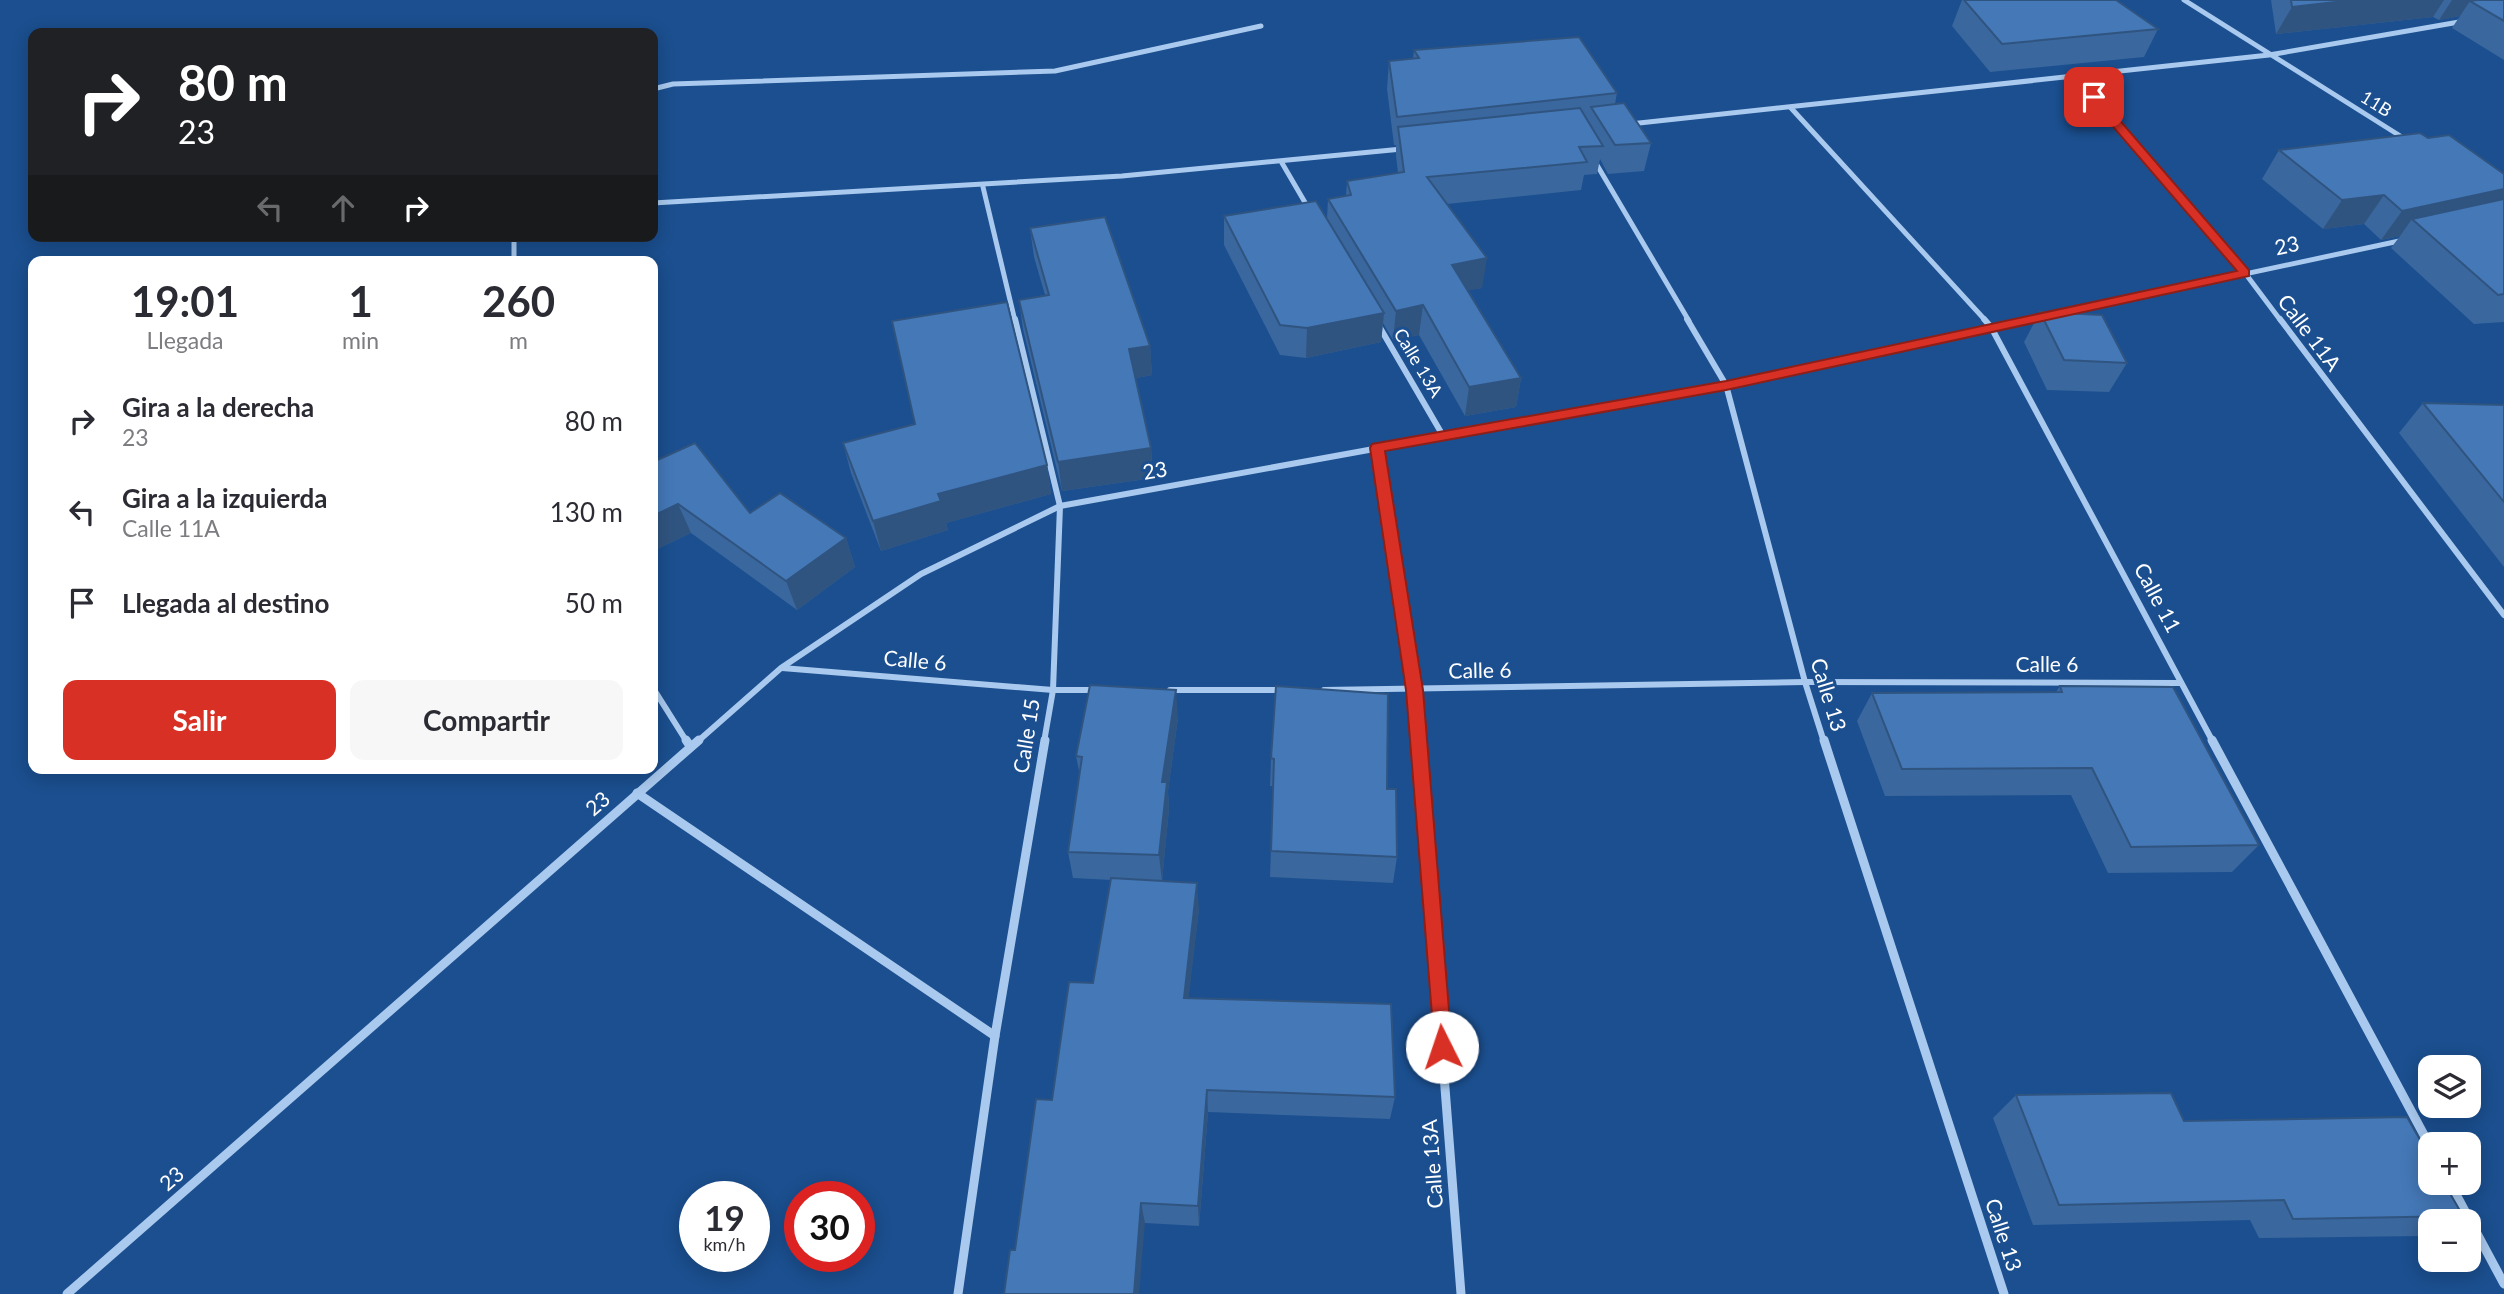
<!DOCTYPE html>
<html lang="es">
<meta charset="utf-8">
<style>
body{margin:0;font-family:Lato,sans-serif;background:#f7f7f7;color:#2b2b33;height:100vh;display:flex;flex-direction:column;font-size:26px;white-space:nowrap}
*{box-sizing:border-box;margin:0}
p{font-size:23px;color:#7c7c81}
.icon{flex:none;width:38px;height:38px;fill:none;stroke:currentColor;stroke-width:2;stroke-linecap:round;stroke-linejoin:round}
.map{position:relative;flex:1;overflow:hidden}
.side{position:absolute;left:28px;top:256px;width:630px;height:518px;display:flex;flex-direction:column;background:#fff;border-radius:14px;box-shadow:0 4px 18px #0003}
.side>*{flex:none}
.guide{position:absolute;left:28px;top:28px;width:630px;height:214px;border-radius:14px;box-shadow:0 4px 18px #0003;background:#202124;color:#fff;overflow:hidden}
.controls{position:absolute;left:2418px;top:1055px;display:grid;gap:14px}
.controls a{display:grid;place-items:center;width:63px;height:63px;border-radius:14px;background:#fff;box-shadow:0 4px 18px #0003;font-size:35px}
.speed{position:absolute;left:679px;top:1181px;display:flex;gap:14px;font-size:35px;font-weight:700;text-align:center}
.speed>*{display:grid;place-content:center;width:91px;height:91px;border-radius:50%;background:#fff;box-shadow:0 4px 18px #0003;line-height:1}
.speed small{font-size:18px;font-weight:400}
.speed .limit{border:10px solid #d22;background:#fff;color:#111}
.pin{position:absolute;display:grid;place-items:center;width:60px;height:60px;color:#fff;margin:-30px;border-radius:14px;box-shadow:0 4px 10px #0006}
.me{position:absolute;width:77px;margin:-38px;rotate:356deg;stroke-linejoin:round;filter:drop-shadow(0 0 5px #0008)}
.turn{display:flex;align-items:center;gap:24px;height:147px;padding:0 35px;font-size:32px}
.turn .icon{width:91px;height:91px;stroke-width:2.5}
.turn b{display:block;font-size:49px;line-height:60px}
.lanes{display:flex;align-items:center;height:66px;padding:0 35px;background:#0003;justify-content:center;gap:35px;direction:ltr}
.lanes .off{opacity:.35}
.eta{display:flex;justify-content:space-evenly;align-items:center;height:119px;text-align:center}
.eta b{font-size:42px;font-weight:700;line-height:49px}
.action{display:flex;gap:14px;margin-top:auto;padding:14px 35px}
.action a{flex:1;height:80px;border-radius:14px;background:#d93025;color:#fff;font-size:28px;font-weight:700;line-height:80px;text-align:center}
.action a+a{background:#f7f7f7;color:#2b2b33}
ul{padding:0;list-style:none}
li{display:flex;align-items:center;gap:21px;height:91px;padding:0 35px}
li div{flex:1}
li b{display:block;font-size:26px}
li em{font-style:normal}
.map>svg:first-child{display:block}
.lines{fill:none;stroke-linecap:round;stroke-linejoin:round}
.minor-far2{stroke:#a9c9ee;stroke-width:5}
.minor-far1{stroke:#a9c9ee;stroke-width:6}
.minor{stroke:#a9c9ee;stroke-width:9}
.wall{fill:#3a679d}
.shaded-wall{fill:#305480}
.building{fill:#4478b7;stroke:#305480;stroke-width:2}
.route{fill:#d93025;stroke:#8d1f18;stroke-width:2}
.labels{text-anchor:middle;stroke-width:6;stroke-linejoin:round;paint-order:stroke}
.far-street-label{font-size:18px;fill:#fff;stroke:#1b4f8f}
.street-label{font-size:21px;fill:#fff;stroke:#1b4f8f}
</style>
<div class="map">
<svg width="2504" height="1294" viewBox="0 0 2504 1294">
<rect width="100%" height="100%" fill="#1b4f8f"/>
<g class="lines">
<!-- minor-far2 -->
<g class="minor-far2">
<path d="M 2184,0 L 2405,139"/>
<path d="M 2077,78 L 2245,273 L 2281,321"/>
<path d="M 653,89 L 673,84 L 1055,71 L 1261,26"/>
<path d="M 1791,108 L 1986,321"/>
<path d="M 1630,124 L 2269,55 L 2465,21"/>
<path d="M 1594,160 L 1689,321"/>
<path d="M 1282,163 L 1310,211"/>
<path d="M 983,187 L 1015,321"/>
<path d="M 653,203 L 1122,176 L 1402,149"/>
<path d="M 514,236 L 514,261"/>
<path d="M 2025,321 L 2404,240"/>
</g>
<!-- minor-far1 -->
<g class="minor-far1">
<path d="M 1015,319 L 1060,506 L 1053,690 L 1044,742"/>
<path d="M 1687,319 L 1726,385 L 1805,682 L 1824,742"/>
<path d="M 1984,319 L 1991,327 L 2213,742"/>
<path d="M 2280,319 L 2504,615"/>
<path d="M 1379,326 L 1442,434"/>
<path d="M 1377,448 L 1414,690 L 1418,742"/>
<path d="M 782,668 L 1053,690 L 1098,690"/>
<path d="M 653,688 L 687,742"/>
<path d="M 1170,690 L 1284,690"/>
<path d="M 1324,690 L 1805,682 L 2180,683"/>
<path d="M 697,742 L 781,668 L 921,574 L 1060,506 L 1726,385 L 2033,319"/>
</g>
<!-- minor -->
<g class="minor">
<path d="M 686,740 L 690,746"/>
<path d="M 1418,740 L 1461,1294"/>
<path d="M 1824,740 L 2004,1294"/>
<path d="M 2212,740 L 2431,1148"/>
<path d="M 637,793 L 995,1036"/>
<path d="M 2450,1183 L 2504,1284"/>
<path d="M 67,1294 L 699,740"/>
<path d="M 958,1294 L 995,1036 L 1045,740"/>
</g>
</g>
<!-- wall -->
<g class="wall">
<path d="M 1962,0 L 2116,0 L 2158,29 L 2144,57 L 1990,72 L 1952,26 Z"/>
<path d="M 2271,0 L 2504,0 L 2504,60 L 2452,28 L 2460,16 L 2439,20 L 2433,17 L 2276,34 Z"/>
<path d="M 1414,50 L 1617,93 L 1615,104 L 1651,143 L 1644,171 L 1608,174 L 1600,159 L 1597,174 L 1584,175 L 1581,190 L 1447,204 L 1482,288 L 1468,290 L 1521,378 L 1516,407 L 1465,416 L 1419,335 L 1393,340 L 1383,323 L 1381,342 L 1306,358 L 1280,355 L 1224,245 L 1224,216 L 1327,218 L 1328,199 L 1346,196 L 1347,181 L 1398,173 L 1396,156 L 1396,145 L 1394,145 L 1387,89 L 1389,61 L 1413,59 Z"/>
<path d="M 2428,138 L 2504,174 L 2504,322 L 2474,324 L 2391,248 L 2400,236 L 2381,240 L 2364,224 L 2323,229 L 2262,179 L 2279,150 Z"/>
<path d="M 1030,228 L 1150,346 L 1152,375 L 1136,378 L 1151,448 L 1153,478 L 1062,491 L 1023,329 L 1019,300 L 1045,295 L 1034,257 Z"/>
<path d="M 2040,312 L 2127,363 L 2109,392 L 2047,390 L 2024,342 Z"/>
<path d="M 2423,403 L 2504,405 L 2504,567 L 2399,433 Z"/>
<path d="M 843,443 L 1047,465 L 1051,494 L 946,523 L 948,530 L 881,551 L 851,473 Z"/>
<path d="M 653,462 L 750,513 L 846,538 L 855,567 L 797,610 L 691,533 L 653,551 Z"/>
<path d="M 1276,686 L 1387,789 L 1397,857 L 1393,883 L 1270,877 L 1273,786 L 1270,786 L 1271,758 Z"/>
<path d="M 2060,686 L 2259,845 L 2232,872 L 2108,873 L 2071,795 L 1885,796 L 1857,721 L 1872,693 L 2056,692 Z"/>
<path d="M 1178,718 L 1168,791 L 1169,809 L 1162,881 L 1199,909 L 1188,998 L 1395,1097 L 1390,1119 L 1208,1112 L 1199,1226 L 1145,1223 L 1015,1250 L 1052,1100 L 1093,983 L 1111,880 L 1073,878 L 1068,852 L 1080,776 L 1076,756 Z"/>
<path d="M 2016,1095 L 2184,1121 L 2463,1216 L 2453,1222 L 2431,1222 L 2431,1233 L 2424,1236 L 2259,1238 L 2250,1220 L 2033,1225 L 1993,1118 Z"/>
</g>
<!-- shaded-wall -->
<g class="shaded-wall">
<path d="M 2353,0 L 2444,0 L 2433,17 L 2276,34 L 2292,7 Z"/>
<path d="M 2452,0 L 2504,0 L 2470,1 L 2460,16 L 2439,20 Z"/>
<path d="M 2504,189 L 2504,208 L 2412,219 L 2400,236 L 2381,240 L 2402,211 Z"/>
<path d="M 2384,195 L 2364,224 L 2323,229 L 2342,200 Z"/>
<path d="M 1487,258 L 1482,288 L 1449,294 L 1452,265 Z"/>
<path d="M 1423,305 L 1419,335 L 1393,340 L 1396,311 Z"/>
<path d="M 1384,313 L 1381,342 L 1306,358 L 1307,328 Z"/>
<path d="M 1150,346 L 1152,375 L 1132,379 L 1129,349 Z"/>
<path d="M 1521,378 L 1516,407 L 1465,416 L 1469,387 Z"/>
<path d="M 1151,448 L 1153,478 L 1062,491 L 1058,462 Z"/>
<path d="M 1047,465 L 1051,494 L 946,523 L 948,530 L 881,551 L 873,521 L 938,494 Z"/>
<path d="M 678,504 L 691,533 L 653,551 L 653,516 Z"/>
<path d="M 846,538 L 855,567 L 797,610 L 786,581 Z"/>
<path d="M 1176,690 L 1178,718 L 1168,791 L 1169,809 L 1162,882 L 1159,855 L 1162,782 Z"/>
<path d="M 1197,883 L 1199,909 L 1186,1022 L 1184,998 Z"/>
<path d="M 1207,1090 L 1208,1112 L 1199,1226 L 1198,1206 Z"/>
<path d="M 1141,1203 L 1145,1223 L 1139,1294 L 1134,1294 Z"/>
</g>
<!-- building -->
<g class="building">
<path d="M 1964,0 L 2116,0 L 2158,29 L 2002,44 Z"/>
<path d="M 2291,0 L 2353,0 L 2292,7 Z"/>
<path d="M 2477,0 L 2504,0 L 2504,21 L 2470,1 Z"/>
<path d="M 1579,37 L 1617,93 L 1397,117 L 1389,61 L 1419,58 L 1414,50 Z"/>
<path d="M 1624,103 L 1651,143 L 1615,145 L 1591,107 Z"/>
<path d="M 1580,108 L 1603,146 L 1579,147 L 1587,162 L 1427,177 L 1487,258 L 1452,265 L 1521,378 L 1469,387 L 1423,305 L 1396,311 L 1328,199 L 1351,195 L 1347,181 L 1404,172 L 1398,127 Z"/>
<path d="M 2420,133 L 2428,138 L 2449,135 L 2504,174 L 2504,189 L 2402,211 L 2384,195 L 2342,200 L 2279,150 Z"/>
<path d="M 2504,199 L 2504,294 L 2498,295 L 2412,219 Z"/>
<path d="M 1316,201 L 1384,313 L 1307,328 L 1280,325 L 1224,216 Z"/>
<path d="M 1105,217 L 1150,346 L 1129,349 L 1151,448 L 1058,462 L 1019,300 L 1049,295 L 1030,228 Z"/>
<path d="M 1007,302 L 1047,465 L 938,494 L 941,501 L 873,521 L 843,443 L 915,424 L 892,321 Z"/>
<path d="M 2040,312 L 2102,315 L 2127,363 L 2064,360 Z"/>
<path d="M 2423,403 L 2504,405 L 2504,502 Z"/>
<path d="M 695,443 L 750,513 L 780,493 L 846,538 L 786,581 L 678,504 L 653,516 L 653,462 Z"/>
<path d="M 1090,685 L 1176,690 L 1162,782 L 1167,782 L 1159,855 L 1068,852 L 1082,757 L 1076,756 Z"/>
<path d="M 1276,686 L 1388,694 L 1387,789 L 1396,789 L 1397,857 L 1271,851 L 1274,759 L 1271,758 Z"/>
<path d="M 2060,686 L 2173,687 L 2259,845 L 2131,847 L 2092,768 L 1902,769 L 1872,693 L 2062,692 Z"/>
<path d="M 1111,878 L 1197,883 L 1184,998 L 1391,1004 L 1395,1097 L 1207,1090 L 1198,1206 L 1141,1203 L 1134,1294 L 1004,1294 L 1010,1250 L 1015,1250 L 1036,1099 L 1052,1100 L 1069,982 L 1093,983 Z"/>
<path d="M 2171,1093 L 2184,1121 L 2407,1117 L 2431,1159 L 2431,1183 L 2444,1183 L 2463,1216 L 2293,1219 L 2284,1200 L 2059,1205 L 2016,1095 Z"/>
</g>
<!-- route -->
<path class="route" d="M 2090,95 L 2098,95 L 2249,270 L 2249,276 L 1726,390 L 1385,451 L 1423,690 L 1452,1047 L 1449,1053 L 1442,1056 L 1435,1053 L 1406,690 L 1370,448 L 1372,444 L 1726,381 L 2237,271 L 2090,100 Z"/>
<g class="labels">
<!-- far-street labels -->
<g class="far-street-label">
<text transform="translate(2376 104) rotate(32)" y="6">11B</text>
<text transform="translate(1418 363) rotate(59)" y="6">Calle 13A</text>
</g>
<!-- street labels -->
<g class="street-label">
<text transform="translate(2287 246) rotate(-12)" y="7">23</text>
<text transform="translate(2309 333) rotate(53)" y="7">Calle 11A</text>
<text transform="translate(1155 471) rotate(-10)" y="7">23</text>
<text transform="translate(2157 598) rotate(62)" y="7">Calle 11</text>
<text transform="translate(915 661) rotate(5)" y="7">Calle 6</text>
<text x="2047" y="672">Calle 6</text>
<text transform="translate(1480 671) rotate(-1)" y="7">Calle 6</text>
<text transform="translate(1828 695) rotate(73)" y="7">Calle 13</text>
<text transform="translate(1027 736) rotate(-81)" y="7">Calle 15</text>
<text transform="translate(598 804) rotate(-41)" y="7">23</text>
<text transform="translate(1433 1164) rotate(-94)" y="7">Calle 13A</text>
<text transform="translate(172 1179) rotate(-41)" y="7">23</text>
<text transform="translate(2003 1235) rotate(72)" y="7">Calle 13</text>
</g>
</g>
</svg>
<div class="controls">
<a><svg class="icon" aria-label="layers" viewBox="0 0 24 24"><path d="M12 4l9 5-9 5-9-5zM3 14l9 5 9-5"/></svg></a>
<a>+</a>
<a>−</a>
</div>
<div class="speed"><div>19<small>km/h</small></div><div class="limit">30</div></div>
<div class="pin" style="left:2094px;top:97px;background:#d93025"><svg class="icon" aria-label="arrive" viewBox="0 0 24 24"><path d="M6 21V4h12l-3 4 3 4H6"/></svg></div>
<svg class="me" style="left:1442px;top:1047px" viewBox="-20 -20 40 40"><circle r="19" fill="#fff"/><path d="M0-13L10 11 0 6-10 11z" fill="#d93025"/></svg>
<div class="guide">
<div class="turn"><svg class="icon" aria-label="right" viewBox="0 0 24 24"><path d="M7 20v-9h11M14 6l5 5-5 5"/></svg><div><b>80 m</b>23</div></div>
<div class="lanes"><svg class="icon off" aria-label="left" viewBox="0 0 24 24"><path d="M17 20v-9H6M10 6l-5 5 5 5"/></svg><svg class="icon off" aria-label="ahead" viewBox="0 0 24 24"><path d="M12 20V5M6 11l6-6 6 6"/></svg><svg class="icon" aria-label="right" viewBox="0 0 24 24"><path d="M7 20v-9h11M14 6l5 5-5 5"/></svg></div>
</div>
<section class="side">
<div class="eta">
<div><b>19:01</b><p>Llegada</p></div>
<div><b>1</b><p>min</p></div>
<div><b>260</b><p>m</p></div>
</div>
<ul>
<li><svg class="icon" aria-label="right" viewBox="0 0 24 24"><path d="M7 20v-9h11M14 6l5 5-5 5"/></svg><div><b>Gira a la derecha</b><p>23</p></div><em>80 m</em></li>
<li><svg class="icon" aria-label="left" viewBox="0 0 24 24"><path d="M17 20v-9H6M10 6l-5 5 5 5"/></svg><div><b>Gira a la izquierda</b><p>Calle 11A</p></div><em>130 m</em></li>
<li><svg class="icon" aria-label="arrive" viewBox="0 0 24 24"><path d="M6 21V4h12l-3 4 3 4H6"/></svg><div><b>Llegada al destino</b></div><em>50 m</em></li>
</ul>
<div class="action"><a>Salir</a><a>Compartir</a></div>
</section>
</div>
